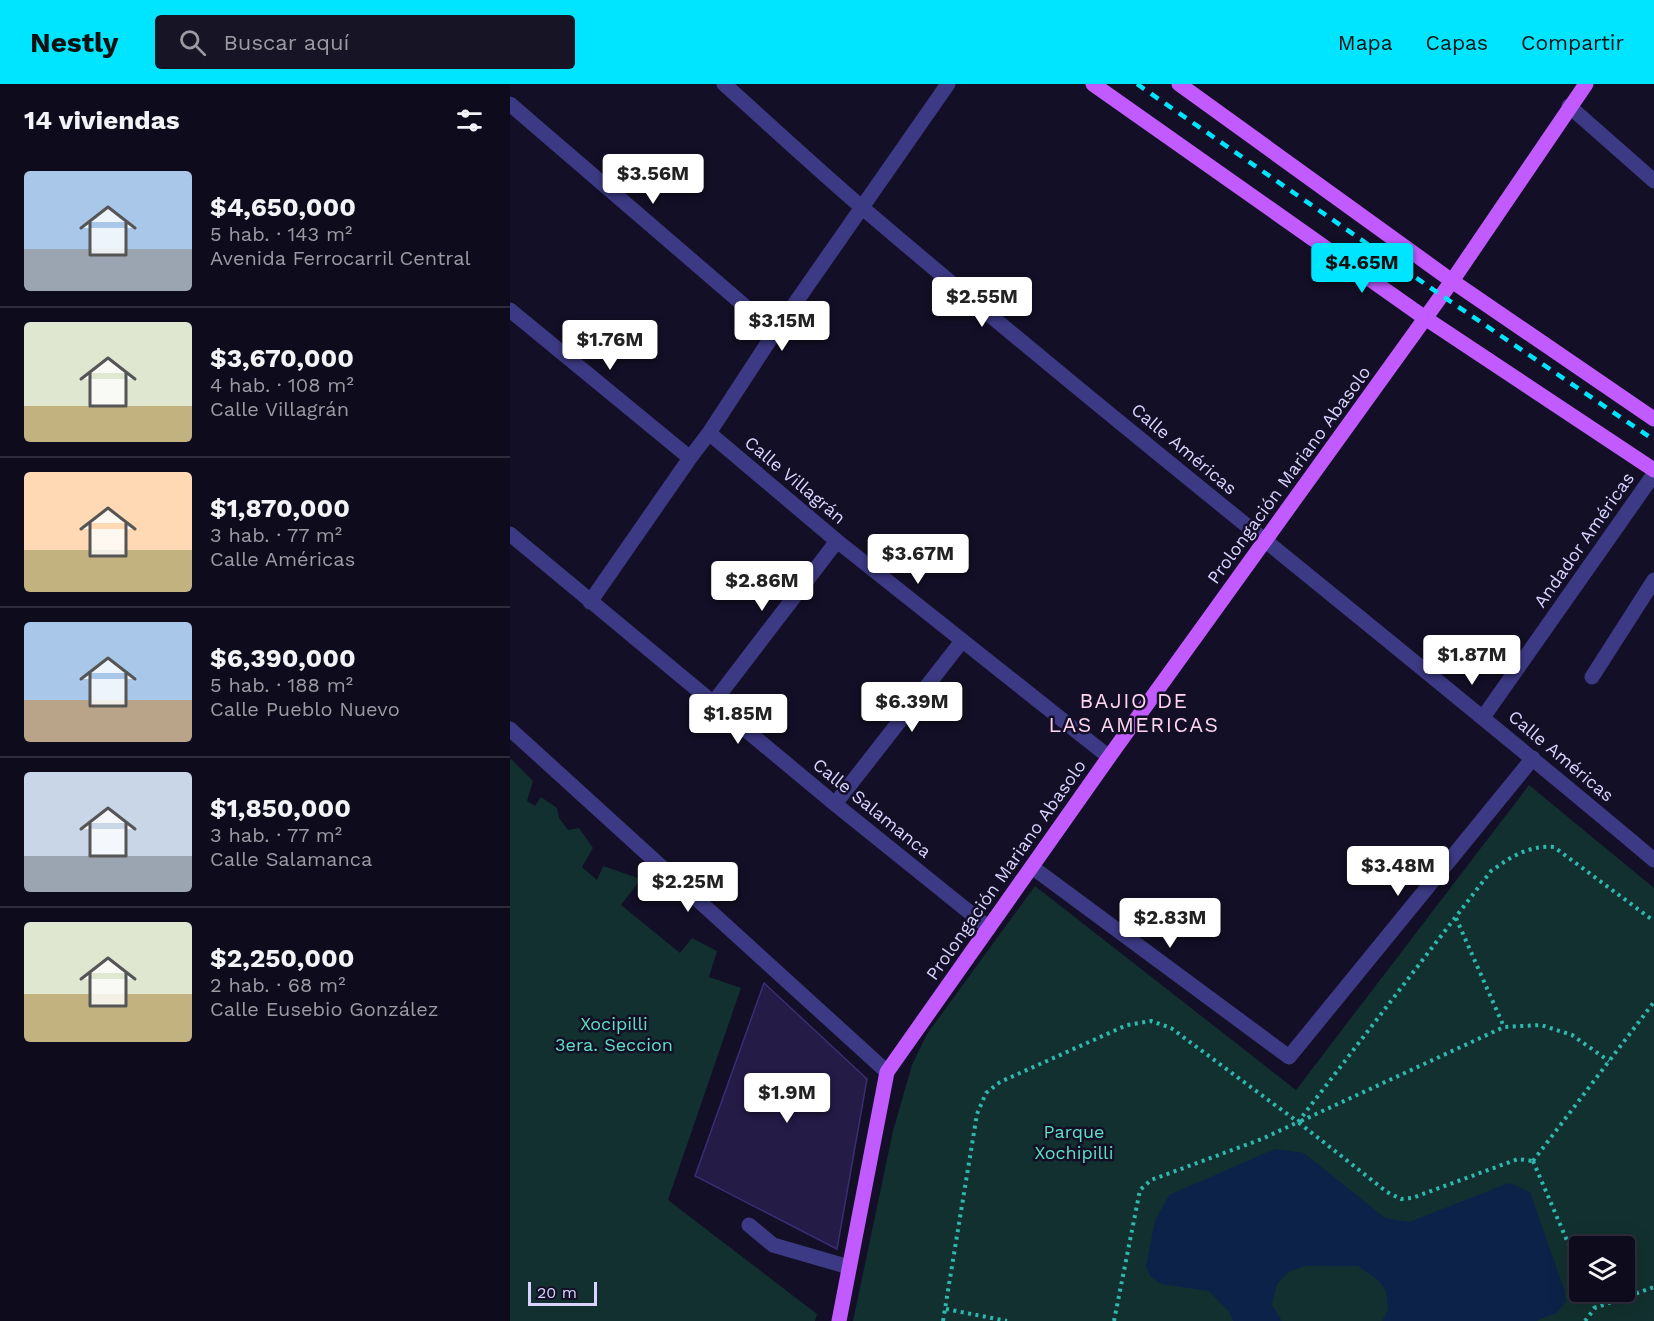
<!DOCTYPE html>
<html lang="es">
<meta charset="utf-8">
<style>
:root{--surface:#0e0b1c;--page:#171425;--text:#f1f3f6;--muted:#9b9ba3;--line:#2e2b3b;--accent:#00e5ff}
body{margin:0;font-family:"Work Sans",sans-serif;background:var(--page);color:var(--text);height:100vh;display:flex;flex-direction:column;font-size:22px;white-space:nowrap}
*{box-sizing:border-box;margin:0}
p{font-size:20px;color:var(--muted)}
.icon{flex:none;width:33px;height:33px;fill:none;stroke:currentColor;stroke-width:2;stroke-linecap:round;stroke-linejoin:round}
.map{position:relative;flex:1;overflow:hidden}
.side{display:flex;flex-direction:column;background:var(--surface);width:510px}
.side>*{flex:none}
.tools{position:absolute;left:1059px;top:1152px;display:grid;gap:12px}
.tools a{display:grid;place-items:center;width:66px;height:66px;border-radius:6px;background:var(--surface);box-shadow:0 6px 24px #0002,0 0 0 2px var(--line);font-size:30px}
.scale{position:absolute;left:18px;bottom:15px;width:69px;box-sizing:border-box;padding-left:6px;border:3px solid #d9d4ff;border-top:0;font-size:16px;line-height:21px;white-space:nowrap;color:#d9d4ff;-webkit-text-stroke:4px #130f26;paint-order:stroke}
.price{position:absolute;translate:-50% -51px;padding:0 14px;border-radius:6px;background:#fff;color:#222;font-size:20px;line-height:39px;filter:drop-shadow(0 2px 3px #0008)}
.price::after{content:'';position:absolute;left:50%;top:36px;width:18px;height:14px;margin-left:-9px;background:inherit;clip-path:polygon(0 0,100% 0,50% 100%)}
.price.active{background:var(--accent);color:#111}
ul{padding:0;list-style:none}
li{display:flex;align-items:center;gap:18px;height:150px;padding:0 24px}
li+li{border-top:2px solid var(--line)}
li span{display:grid;place-items:center;flex:none;width:168px;height:120px;border-radius:6px;color:#555}
li>.icon{margin-inline-start:auto}
span .icon{width:72px;height:72px;fill:#fffc;stroke-width:1}
li b{font-size:26px}
h2{display:flex;justify-content:space-between;align-items:center;height:72px;padding:0 24px;font-size:26px}
header{display:flex;align-items:center;gap:36px;box-sizing:border-box;height:84px;padding:0 30px;background:var(--accent);color:#111}
header strong{font-size:28px}
nav{display:flex;gap:33px;margin-inline-start:auto;font-size:21px}
.search{width:420px;height:54px;background:var(--page);display:flex;align-items:center;gap:15px;box-sizing:border-box;padding:0 21px;border-radius:6px;color:var(--muted);font-size:22px}
main{display:flex;flex:1;min-height:0}
.map>svg:first-child{display:block}
.green{fill:#12302f;fill-rule:evenodd}
.water{fill:#0c2248}
.building{fill:#241b47;stroke:#3b2d73;stroke-width:1.5}
.lines{fill:none;stroke-linecap:round;stroke-linejoin:round}
.path{stroke:#2fb8b0;stroke-width:4;stroke-dasharray:3 4.5;stroke-linecap:butt}
.minor{stroke:#3d3a85;stroke-width:15}
.major{stroke:#c25bff;stroke-width:15}
.rail{stroke:#00e5ff;stroke-width:4.5;stroke-dasharray:9 8;stroke-linecap:butt}
.labels{text-anchor:middle;stroke-width:5;stroke-linejoin:round;paint-order:stroke}
.street-label{font-size:18px;fill:#d9d4ff;stroke:#130f26}
.park-label{font-size:18px;fill:#5fe0c0;stroke:#130f26}
.quarter-label{font-size:21px;letter-spacing:1.5px;fill:#ffd6f0;stroke:#130f26}
</style>
<header>
<strong>Nestly</strong>
<div class="search"><svg class="icon" aria-label="search" viewBox="0 0 24 24"><circle cx="10" cy="10" r="6"/><path d="M15 15l6 6"/></svg>Buscar aquí</div>
<nav><a>Mapa</a><a>Capas</a><a>Compartir</a></nav>
</header>
<main>
<section class="side">
<h2>14 viviendas<svg class="icon" aria-label="filters" viewBox="0 0 24 24"><path d="M4 7h16M4 17h16"/><circle cx="9" cy="7" r="2"/><circle cx="15" cy="17" r="2"/></svg></h2>
<ul>
<li><span style="background:linear-gradient(#a9c7e8 65%,#9aa5b1 0)"><svg class="icon" aria-label="home" viewBox="0 0 24 24"><path d="M3 11l9-7 9 7M6 9v11h12V9"/></svg></span><div><b>$4,650,000</b><p>5 hab. · 143 m²</p><p>Avenida Ferrocarril Central</p></div></li>
<li><span style="background:linear-gradient(#dfe7d0 70%,#c2b280 0)"><svg class="icon" aria-label="home" viewBox="0 0 24 24"><path d="M3 11l9-7 9 7M6 9v11h12V9"/></svg></span><div><b>$3,670,000</b><p>4 hab. · 108 m²</p><p>Calle Villagrán</p></div></li>
<li><span style="background:linear-gradient(#ffd9b3 65%,#c2b280 0)"><svg class="icon" aria-label="home" viewBox="0 0 24 24"><path d="M3 11l9-7 9 7M6 9v11h12V9"/></svg></span><div><b>$1,870,000</b><p>3 hab. · 77 m²</p><p>Calle Américas</p></div></li>
<li><span style="background:linear-gradient(#a9c7e8 65%,#b9a48a 0)"><svg class="icon" aria-label="home" viewBox="0 0 24 24"><path d="M3 11l9-7 9 7M6 9v11h12V9"/></svg></span><div><b>$6,390,000</b><p>5 hab. · 188 m²</p><p>Calle Pueblo Nuevo</p></div></li>
<li><span style="background:linear-gradient(#c9d6e8 70%,#9aa5b1 0)"><svg class="icon" aria-label="home" viewBox="0 0 24 24"><path d="M3 11l9-7 9 7M6 9v11h12V9"/></svg></span><div><b>$1,850,000</b><p>3 hab. · 77 m²</p><p>Calle Salamanca</p></div></li>
<li><span style="background:linear-gradient(#dfe7d0 60%,#c2b280 0)"><svg class="icon" aria-label="home" viewBox="0 0 24 24"><path d="M3 11l9-7 9 7M6 9v11h12V9"/></svg></span><div><b>$2,250,000</b><p>2 hab. · 68 m²</p><p>Calle Eusebio González</p></div></li>
</ul>
</section>
<div class="map">
<svg width="1144" height="1237" viewBox="0 0 1144 1237">
<rect width="100%" height="100%" fill="#130f26"/>
<path class="green" d="M0 674 23 697 17 717 25 722 31 713 47 724 49 734 58 746 69 744 83 764 72 783 87 796 93 782 131 795 111 821 170 869 182 854 207 867 199 893 231 904 158 1116 307 1230 305 1237H0Z
M1019 701 1144 804V1237H343L383 1047 402 981 417 950 525 802 786 1006ZM1070 1162H1114V1208H1070Z"/>
<path class="water" d="M765 1065 794 1069 875 1134 899 1138 999 1099 1020 1108 1054 1205 1056 1218 1046 1229 1026 1237H872L878 1225 876 1207 868 1196 848 1182H794L777 1189 767 1200 762 1221 772 1237H723L719 1228 699 1207 652 1200 641 1193 636 1183 645 1137 659 1111Z"/>
<path class="building" d="M254 899 357 995 327 1165 185 1092Z"/>
<g class="lines">
<path class="path" d="M946 834 994 943
M791 1037 994 943 1031 941 1062 951 1099 977
M788 1038 981 787C1001 773 1018 761 1044 763L1144 837
M1023 1077 1144 918
M1023 1077 1070 1187
M1078 1208 1085 1224
M436 1225 497 1237
M433 1237 467 1030 476 1009 490 998 617 941 641 937 661 944 788 1038
M604 1237 630 1106 641 1096 752 1055 788 1038 877 1108 891 1115 902 1114 1008 1075 1023 1077
M1075 1237 1085 1224 1144 1203"/>
<path class="minor" d="M214 0C261 42 307 85 355 126 614 347 883 556 1144 776
M0 20 265 248
M1059 22 1144 97
M0 226 180 374
M199 349 327 457 599 673
M0 450 325 720 479 844
M80 518 180 374 199 349 265 248 438 0
M1082 593 1144 496
M203 619 327 457
M974 632 1144 390
M0 645 377 988
M325 720 452 557
M522 783 779 973 1023 674
M239 1141 263 1161 339 1183"/>
<path class="major" d="M583 0 915 234 1144 386
M669 0 942 197 1144 335
M329 1237 377 988 599 673 942 197 1076 0"/>
<path class="rail" d="M627 0 931 211 1144 356"/>
</g>
<g class="labels">
<g class="street-label">
<text transform="translate(674 365) rotate(40)" y="6">Calle Américas</text>
<text transform="translate(779 391) rotate(-54)" y="6">Prolongación Mariano Abasolo</text>
<text transform="translate(285 396) rotate(40)" y="6">Calle Villagrán</text>
<text transform="translate(1074 456) rotate(-55)" y="6">Andador Américas</text>
<text transform="translate(1051 672) rotate(40)" y="6">Calle Américas</text>
<text transform="translate(362 724) rotate(39)" y="6">Calle Salamanca</text>
<text transform="translate(496 786) rotate(-55)" y="6">Prolongación Mariano Abasolo</text>
</g>
<g class="park-label">
<text x="104" y="946">Xocipilli<tspan x="104" dy="21">3era. Seccion</tspan></text>
<text x="564" y="1054">Parque<tspan x="564" dy="21">Xochipilli</tspan></text>
</g>
<g class="quarter-label">
<text x="624" y="624">BAJIO DE<tspan x="624" dy="24">LAS AMERICAS</tspan></text>
</g>
</g>
</svg>
<div class="tools">
<a><svg class="icon" aria-label="layers" viewBox="0 0 24 24"><path d="M12 4l9 5-9 5-9-5zM3 14l9 5 9-5"/></svg></a>
</div>
<div class="scale">20 m</div>
<b class="price" style="left:143px;top:121px">$3.56M</b>
<b class="price active" style="left:852px;top:210px">$4.65M</b>
<b class="price" style="left:472px;top:244px">$2.55M</b>
<b class="price" style="left:272px;top:268px">$3.15M</b>
<b class="price" style="left:100px;top:287px">$1.76M</b>
<b class="price" style="left:408px;top:501px">$3.67M</b>
<b class="price" style="left:252px;top:528px">$2.86M</b>
<b class="price" style="left:962px;top:602px">$1.87M</b>
<b class="price" style="left:402px;top:649px">$6.39M</b>
<b class="price" style="left:228px;top:661px">$1.85M</b>
<b class="price" style="left:888px;top:813px">$3.48M</b>
<b class="price" style="left:178px;top:829px">$2.25M</b>
<b class="price" style="left:660px;top:865px">$2.83M</b>
<b class="price" style="left:277px;top:1040px">$1.9M</b>
</div>
</main>
